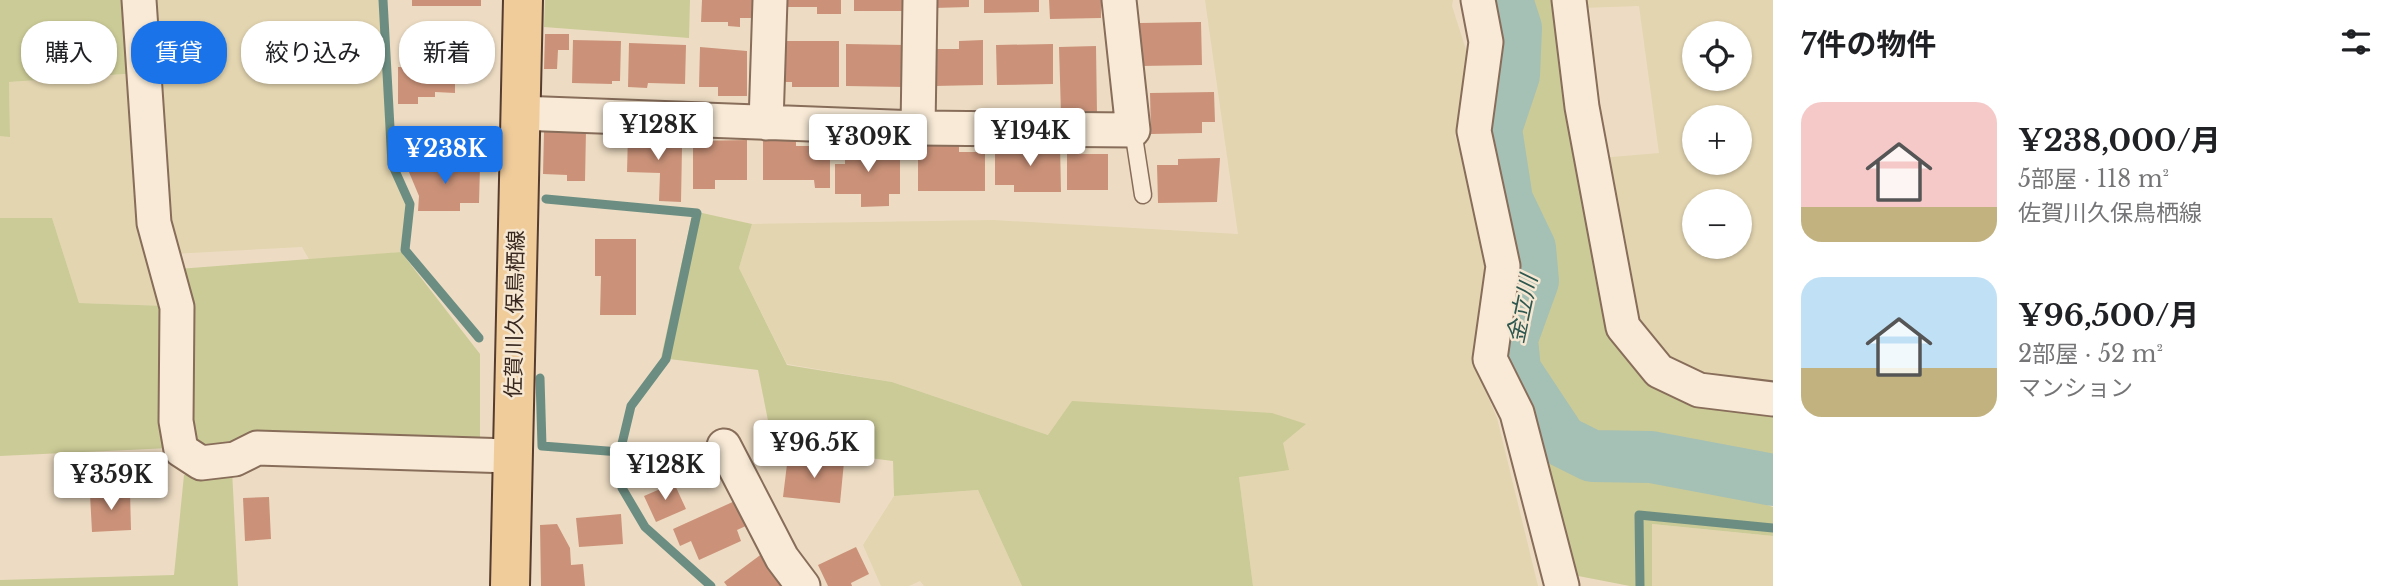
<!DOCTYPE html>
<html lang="ja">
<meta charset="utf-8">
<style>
:root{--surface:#fff;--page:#f2f2f2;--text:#202124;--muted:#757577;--accent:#1a73e8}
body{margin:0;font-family:"Libre Baskerville","Noto Sans JP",serif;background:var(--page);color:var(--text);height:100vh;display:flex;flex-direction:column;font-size:26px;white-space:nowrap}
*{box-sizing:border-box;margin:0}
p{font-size:23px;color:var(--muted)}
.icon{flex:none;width:38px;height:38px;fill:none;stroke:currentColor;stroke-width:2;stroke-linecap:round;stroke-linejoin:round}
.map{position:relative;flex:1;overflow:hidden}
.details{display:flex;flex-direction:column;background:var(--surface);width:630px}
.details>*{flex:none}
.hud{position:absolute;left:21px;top:21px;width:665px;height:63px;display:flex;gap:14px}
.tools{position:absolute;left:1682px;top:21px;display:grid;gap:14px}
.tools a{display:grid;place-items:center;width:70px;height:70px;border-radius:50%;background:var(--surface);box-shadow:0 2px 5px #0004;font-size:35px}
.price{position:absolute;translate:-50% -60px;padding:0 16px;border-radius:7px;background:#fff;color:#222;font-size:23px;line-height:46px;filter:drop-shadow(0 2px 4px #0008)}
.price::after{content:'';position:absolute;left:50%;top:42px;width:21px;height:16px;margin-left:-10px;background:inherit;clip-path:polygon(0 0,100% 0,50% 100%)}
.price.active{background:var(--accent);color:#fff}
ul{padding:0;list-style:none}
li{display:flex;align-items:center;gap:21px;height:175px;padding:0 28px}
li span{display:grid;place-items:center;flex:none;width:196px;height:140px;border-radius:21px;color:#555}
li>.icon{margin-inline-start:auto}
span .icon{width:84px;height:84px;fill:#fffc;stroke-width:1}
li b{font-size:30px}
h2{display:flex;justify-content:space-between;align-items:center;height:84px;padding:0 28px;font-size:30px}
.chip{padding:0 24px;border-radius:28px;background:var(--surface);box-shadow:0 2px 5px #0004;font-size:24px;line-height:63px}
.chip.active{background:var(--accent);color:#fff}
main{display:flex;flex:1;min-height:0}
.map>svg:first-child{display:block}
.farmland{fill:#e3d5b0;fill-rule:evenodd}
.green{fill:#cbcb97}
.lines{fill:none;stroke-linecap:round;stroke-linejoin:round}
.stream{stroke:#6c8e82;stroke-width:9}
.river{stroke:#a5c0b5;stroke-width:52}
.building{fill:#cb9279}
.service-casing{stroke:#876d5a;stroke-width:19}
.minor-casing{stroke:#876d5a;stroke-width:37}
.primary-casing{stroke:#553c2e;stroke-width:42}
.service{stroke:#f8ead6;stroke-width:16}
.minor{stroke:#f8ead6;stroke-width:33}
.primary{stroke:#f0cc9b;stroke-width:38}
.labels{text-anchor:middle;stroke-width:5;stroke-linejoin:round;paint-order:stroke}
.street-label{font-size:21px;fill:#37271e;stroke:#f5e7d2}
.water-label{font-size:23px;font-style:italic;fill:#2d574f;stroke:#f5e7d2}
</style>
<main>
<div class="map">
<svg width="1773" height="586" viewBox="0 0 1773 586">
<rect width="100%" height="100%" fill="#eddcc3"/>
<path class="farmland" d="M146 0H380L389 164 407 204 401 252 310 261 302 247 172 254Z
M1205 0H1453L1452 6 1469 59 1455 136 1493 257 1476 368 1497 418 1538 586H1253L1239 477 1306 424 1048 435 892 382 787 364 739 268 752 224 993 220 1238 234Z
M1580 0H1773V384L1712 378 1664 354 1630 305 1600 158 1659 153 1639 6 1581 8ZM1694 33H1740V79H1694ZM1694 117H1740V163H1694ZM1694 201H1740V247H1694Z
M139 73 168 306 79 303 52 218H0V136H10L9 82Z
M978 490 1022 586H924L920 581 909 586H881L863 545 894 496Z
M1651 524 1773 536V586H1652Z"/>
<path class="green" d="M0 0H132L139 73 9 82 10 137 0 136Z
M545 0H690L689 38 544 27Z
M1523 0H1559L1612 330 1773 409V461L1579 437 1522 348 1548 262 1518 193 1509 132 1526 83Z
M693 211 752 224 739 268 787 365 892 382 1048 435 1072 401 1272 413 1306 424 1283 443 1289 470 1239 477 1253 586H1022L978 490 894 496 893 461 773 446 758 370 661 358Z
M0 218H52L79 303 168 306 170 448 0 456Z
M401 252 480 354V446L202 455 187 437 178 269Z
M1539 463 1672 473 1773 507V536L1652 524V586H1630L1573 575Z
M232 470 238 586H0V580L174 575 184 475Z"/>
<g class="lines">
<path class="stream" d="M383 0 392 164 410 204 405 250 479 338
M546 199 697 213 666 359 631 406 620 452 622 488 645 527 711 586
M540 378 542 446 620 452
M1640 586 1639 515 1773 528"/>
<path class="river" d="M1507 0 1516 28 1514 75 1496 129 1507 200 1530 248 1533 281 1512 339 1515 370 1562 441 1592 456 1651 457 1773 480"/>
</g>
<path class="building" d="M412 0H481V6H412Z
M702 0H754V18H740V27L728 26V22H701Z
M786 0H841V14H817V7H786Z
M854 0H904V11H854Z
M934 0H969V7L934 8Z
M984 0H1039V12L984 13Z
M1049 0H1101V18L1050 19Z
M1201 22 1202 65 1141 66 1140 23Z
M545 34H569V50H558L557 69H544Z
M573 40 621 41 620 81H612V84L572 83Z
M983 40V85L934 86 933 49H959V41Z
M779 41H839V87H792V82H779Z
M629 43 686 45 685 84 648 83 647 88 628 87Z
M846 44 906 45 905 87 846 86Z
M1053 44V84L997 85 996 45Z
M1096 46 1097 114H1061L1059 47Z
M700 47 747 51V96H718V87H699Z
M398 67H455V93L435 92V97H418V104H398Z
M1214 92 1215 122H1202V133L1151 134 1150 93Z
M571 129 586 130 585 181H567V175L543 174 544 132H571Z
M628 134 678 135 677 148H682L681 202 659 201 660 173 627 172Z
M796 139V146H830V188H815L814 180H763V140Z
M747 140V180H715V189H693V141Z
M845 142H879V154H900V194H889V206L861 207V194H835V164H845Z
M1006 144H1060L1061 192H1014V185H995V152H1007Z
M918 145H959V152H985V191H918Z
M1067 154H1108V190H1067Z
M1220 158 1217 202 1158 203 1157 165H1178V159Z
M406 165 480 166 479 203H460V211H418L419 196Z
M595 239H636V315H600L601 276H595Z
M788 456 844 462 840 503 783 497Z
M674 483 686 509 656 522 644 496Z
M130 492 131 530 92 532 90 494Z
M269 497 271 539 245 541 243 498Z
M737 500 748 525 737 530 741 541 699 560 691 541 680 546 673 529Z
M621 514 623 544 579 547 576 518Z
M557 524 570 548 571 565 583 564 585 586H541L540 525Z
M856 547 869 574 851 583 852 586H828L818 565Z
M763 553 787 586H727L724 582Z"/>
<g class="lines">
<defs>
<path id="service" d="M1133 130 1143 195"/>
<path id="minor" d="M139 0 154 223 177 307 176 421 181 450 201 463 235 459 257 448 512 456
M1478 0 1486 42 1474 131 1503 266 1490 359 1517 413 1562 586
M1569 0 1582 107 1623 327 1659 371 1699 390 1773 399
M519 113 918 128 1133 130 1119 0
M766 123 770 0
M918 128 920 0
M724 446 782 558 803 586"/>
<path id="primary" d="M510 586 523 0"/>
</defs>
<use href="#service" class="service-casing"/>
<use href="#minor" class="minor-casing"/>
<use href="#primary" class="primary-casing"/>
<use href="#service" class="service"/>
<use href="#minor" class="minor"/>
<use href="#primary" class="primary"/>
</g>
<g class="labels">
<g class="street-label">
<text transform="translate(515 314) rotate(-89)" y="7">佐賀川久保鳥栖線</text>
</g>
<g class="water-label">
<text transform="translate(1522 309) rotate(-78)" y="8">金立川</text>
</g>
</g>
</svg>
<div class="tools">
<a><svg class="icon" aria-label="locate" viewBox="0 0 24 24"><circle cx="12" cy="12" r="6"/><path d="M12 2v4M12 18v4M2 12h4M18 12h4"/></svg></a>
<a>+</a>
<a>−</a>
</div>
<b class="price" style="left:658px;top:162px">¥128K</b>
<b class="price" style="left:1030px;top:168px">¥194K</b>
<b class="price" style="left:868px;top:174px">¥309K</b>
<b class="price active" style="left:445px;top:186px">¥238K</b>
<b class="price" style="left:814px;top:480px">¥96.5K</b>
<b class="price" style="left:665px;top:502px">¥128K</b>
<b class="price" style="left:111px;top:512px">¥359K</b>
<div class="hud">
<a class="chip">購入</a>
<a class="chip active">賃貸</a>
<a class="chip">絞り込み</a>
<a class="chip">新着</a>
</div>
</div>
<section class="details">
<h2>7件の物件<svg class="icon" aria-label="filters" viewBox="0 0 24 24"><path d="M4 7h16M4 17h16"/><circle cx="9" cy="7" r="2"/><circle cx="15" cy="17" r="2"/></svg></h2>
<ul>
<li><span style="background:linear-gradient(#f6c9c9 75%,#c2b280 0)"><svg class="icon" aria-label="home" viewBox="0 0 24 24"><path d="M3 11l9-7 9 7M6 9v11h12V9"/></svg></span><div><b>¥238,000/月</b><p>5部屋 · 118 m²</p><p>佐賀川久保鳥栖線</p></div></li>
<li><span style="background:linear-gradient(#bfe0f5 65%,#c2b280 0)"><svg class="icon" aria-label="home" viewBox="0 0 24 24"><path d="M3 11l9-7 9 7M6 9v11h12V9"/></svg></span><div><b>¥96,500/月</b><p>2部屋 · 52 m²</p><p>マンション</p></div></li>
</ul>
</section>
</main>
